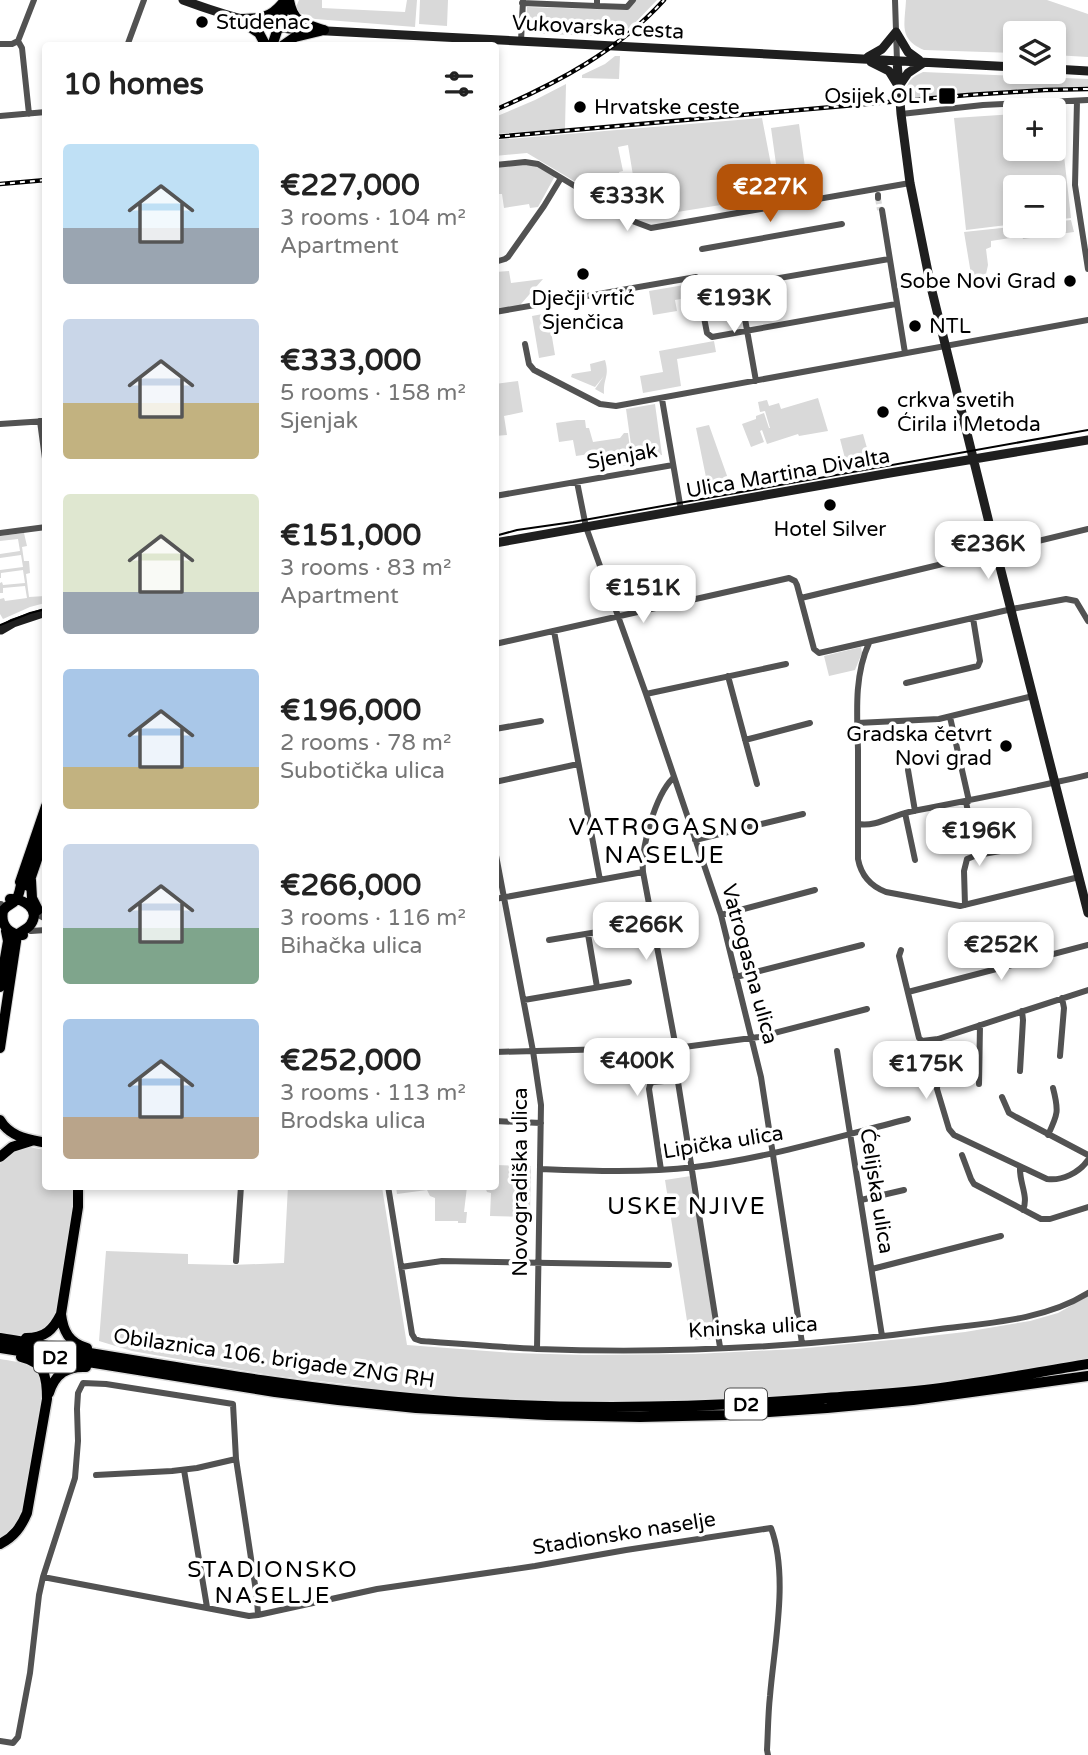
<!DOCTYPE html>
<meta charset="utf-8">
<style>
:root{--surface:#fff;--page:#f2f2f2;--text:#222;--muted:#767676;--accent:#b45309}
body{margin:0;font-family:"Varela Round",sans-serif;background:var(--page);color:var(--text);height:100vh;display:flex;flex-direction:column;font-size:26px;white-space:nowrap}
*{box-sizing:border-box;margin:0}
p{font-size:23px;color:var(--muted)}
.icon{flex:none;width:38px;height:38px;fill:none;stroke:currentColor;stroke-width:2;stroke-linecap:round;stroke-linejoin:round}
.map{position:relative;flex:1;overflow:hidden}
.sheet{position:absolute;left:42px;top:42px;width:457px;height:1148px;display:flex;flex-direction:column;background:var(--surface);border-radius:7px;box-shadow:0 4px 10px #0003}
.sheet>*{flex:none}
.tools{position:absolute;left:1003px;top:21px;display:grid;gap:14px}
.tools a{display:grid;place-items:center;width:63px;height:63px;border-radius:7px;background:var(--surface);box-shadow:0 4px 10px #0003;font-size:35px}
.price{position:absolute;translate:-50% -60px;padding:0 16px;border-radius:14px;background:#fff;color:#222;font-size:23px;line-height:46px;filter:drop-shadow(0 2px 4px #0008)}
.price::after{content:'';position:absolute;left:50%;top:42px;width:21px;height:16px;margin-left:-10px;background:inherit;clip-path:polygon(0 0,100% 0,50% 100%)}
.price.current{background:var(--accent);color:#fff}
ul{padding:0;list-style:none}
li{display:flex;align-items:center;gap:21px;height:175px;padding:0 21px}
li span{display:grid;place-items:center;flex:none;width:196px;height:140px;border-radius:7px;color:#555}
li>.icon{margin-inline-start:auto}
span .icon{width:84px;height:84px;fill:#fffc;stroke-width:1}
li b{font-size:30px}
h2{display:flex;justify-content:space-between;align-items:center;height:84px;padding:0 21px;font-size:30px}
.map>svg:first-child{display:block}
.green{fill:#d9d9d9}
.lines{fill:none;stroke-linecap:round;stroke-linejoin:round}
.street-tunnel{stroke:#d9d9d9;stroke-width:6;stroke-dasharray:6 3;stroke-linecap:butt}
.primary-casing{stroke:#dbdbdb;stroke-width:12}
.highway-casing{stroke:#dbdbdb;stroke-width:13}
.street{stroke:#525252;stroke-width:6}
.secondary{stroke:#1f1f1f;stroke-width:9}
.primary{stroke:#000;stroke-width:10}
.highway{stroke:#000;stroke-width:10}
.tram{stroke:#000;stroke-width:2}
.rail-casing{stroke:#000;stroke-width:4.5}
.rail{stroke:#fff;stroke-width:2;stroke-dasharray:5;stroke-linecap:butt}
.poi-dot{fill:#000;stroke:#fff;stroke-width:2.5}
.labels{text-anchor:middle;stroke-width:7;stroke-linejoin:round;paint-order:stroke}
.shield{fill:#fff;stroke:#4c4c4c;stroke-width:2}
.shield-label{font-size:19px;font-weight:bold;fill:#000}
.poi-label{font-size:21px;fill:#000;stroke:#fff;text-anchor:start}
.street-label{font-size:21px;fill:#000;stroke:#fff}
.neighbourhood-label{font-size:23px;letter-spacing:2px;fill:#000;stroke:#fff}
.quarter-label{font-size:24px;letter-spacing:2px;fill:#000;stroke:#fff}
</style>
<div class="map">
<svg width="1088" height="1755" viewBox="0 0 1088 1755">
<rect width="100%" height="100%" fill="#fff"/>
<path class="green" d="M299 0H322V8L405 12 407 0H417L415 27 315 19 297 12 296 7Z
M420 0H448L447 26 419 24Z
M635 0H657L633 25 617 37 526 33 527 7 627 10Z
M906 0H1047L1088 14V57L1054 55V33H1015V53L924 50C898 39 905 24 906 0Z
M615 56H620L619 79 582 78V75L605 64Z
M923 72 1088 79V88L987 92 907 99C905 84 909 78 923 72Z
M566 84 565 129 495 134V117L535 100Z
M1054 111H1059L1071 218 1054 220V187H1015V224L966 230 954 118 1015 114V149H1054Z
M762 118 777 196 640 218 628 145 618 147 623 171 619 172 625 208 628 209V213L527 153 495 156V140Z
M799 124 805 167 777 171 771 128Z
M522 165 537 166 555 176 538 207 530 208 529 204 504 208 502 194H498L495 167Z
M1071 220 1074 232 1023 239 1022 236 991 241V247L986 249 988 265 986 274 978 276 976 279 972 280 964 232 1020 226H1054V222Z
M509 271 511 283 543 279 521 304 522 307 495 312V272Z
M696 283 698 296 675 300 677 311 653 315 649 291Z
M548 313 555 355 539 358 532 316Z
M714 341 716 352 677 359 681 386 643 393 640 376 663 372 659 351Z
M605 360C610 377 603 378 604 394L595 389 604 376 595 387 571 377 572 374 591 371 590 364Z
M518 381 523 412 504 416 507 435 495 436V384Z
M818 398 828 431 799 436 798 434 767 444 762 430 760 431 764 442 751 447 742 424 756 419V416L764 413 769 428H770L765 411 760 412 758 402 767 400 769 406 779 403 781 409Z
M655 404 662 455 633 459 626 409Z
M577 420H585L586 428H589L593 442 620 438 624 433H628L632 464 598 470 596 453 576 456 573 440 559 442 556 423Z
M709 425 731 487 709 492 696 428Z
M863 434 871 462 847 466 840 439Z
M24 533 27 546 22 547 24 561H29L30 573 26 574 29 597 45 596V603L30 607 3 619 0 614V599L4 598 5 601 27 598 25 586 3 588V593H0V583L2 582 3 585 25 583 23 570 1 573V578H0V570L23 567 21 555 0 558V554L20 551 18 539 0 541V536Z
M861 647 862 653 855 670 829 676 824 656Z
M28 1147 46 1150V1186L75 1187V1193L58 1311 53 1326 31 1337 0 1335V1164C6 1154 17 1150 28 1147Z
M495 1165 531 1166 530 1217 490 1216 491 1193 487 1192 485 1187 495 1186Z
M691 1176 716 1339 690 1340 665 1180Z
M288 1186 382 1187 407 1345 515 1353 584 1355 695 1354 796 1349 912 1338 965 1332 1030 1321 1058 1313 1088 1296V1361L911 1388 716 1402 508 1401 361 1391V1386L269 1375 132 1351 99 1341 106 1251 188 1254V1264L231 1265 284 1263Z
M396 1187H467L464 1212H467L466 1223H458V1221H435V1198L430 1196 427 1190 397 1194Z
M0 1359C23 1363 33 1362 44 1385L21 1522 0 1542Z"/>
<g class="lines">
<path class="street-tunnel" d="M878 198 880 210"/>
<defs>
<path id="primary" d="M289 0C293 23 304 24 324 30
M238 19C260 19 271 19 285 0
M238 19 259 33 266 46
M272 46 286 4
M282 46 295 37 320 31
M22 878C21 885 20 894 16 900 12 905 6 905 3 911 0 926 10 935 23 935
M31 880 32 898 38 910
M20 882 46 806
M28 886 46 833
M0 987 8 941 6 931
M0 1048 17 935C21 931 28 929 31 924 41 909 23 898 10 899"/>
<path id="highway" d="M0 1120C10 1137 27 1139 46 1143
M0 1157 12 1147 31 1141
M78 1186V1207L61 1314C63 1331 69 1343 87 1348
M0 1338C152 1363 304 1391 458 1402 580 1410 704 1408 826 1398 865 1395 903 1393 941 1388 990 1381 1039 1372 1088 1364
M26 1338C45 1338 53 1330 61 1314
M0 1348 275 1392 338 1400 416 1408 547 1415 640 1417 725 1415 827 1408 913 1400 1088 1376
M49 1393C55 1374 67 1366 86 1367
M0 1544C14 1537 21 1527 27 1513L47 1399C47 1376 45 1363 21 1357"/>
</defs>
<use href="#primary" class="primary-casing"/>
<use href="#highway" class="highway-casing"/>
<path class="street" d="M895 0 897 61
M522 3 597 6V0
M597 6 627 7 633 0
M521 41 523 1
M0 44H12L18 41
M127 46 144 0
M1077 101 1075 185 1088 269
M29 114 22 48 18 41 34 0
M901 114 983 105 1088 100
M0 116 46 112
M495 165 525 162 538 164 635 222 651 228 910 183
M878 198V195
M882 210 905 353
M702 249 842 224
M889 259 699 292 707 333 712 337 896 304
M495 262 505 259 508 257 544 206 561 178
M739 285 756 381
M495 312 696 277
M525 344 529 364 534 370 600 404 616 406 1088 320
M662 399 681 510
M40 421 46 466
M0 424 46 421
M577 482 586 527 646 694 721 915 761 1077 802 1343
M495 496 673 465
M0 533 46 527
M801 598 1088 529
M554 631 600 880
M869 643C854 676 857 713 858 750 858 786 858 822 858 859 861 875 870 886 886 892L960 906 1079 877
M495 644 789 578 795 581 797 585 814 649 819 653 1012 609 1066 599 1076 601 1088 621
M728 676 757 784
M906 683 978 666 980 661 973 618
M646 694 786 664
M950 717 969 801
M857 723 939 719 1033 696
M495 729 541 721
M745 740 810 723
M908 770 915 811
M495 782 578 764
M966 802 977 855
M905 813 915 860
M858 824C876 827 891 816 909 812 969 800 1029 789 1088 775
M695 840 803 814
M495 850 533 1051 541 1105 537 1349
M643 872 676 1048
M495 899 643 872C641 847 655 796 673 778
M0 904H1
M965 905 964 871 967 859 977 855 1012 849
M33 912 46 919
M721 915 815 890
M31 931 46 930
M588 934 597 987
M549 940 652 923
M901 950 899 956 919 1038 922 1041 938 1039 1088 990
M736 977 862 945
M908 992 1088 945
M524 1000 629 982
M938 1039 940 1048 937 1089 949 1129 954 1135 1047 1179C1062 1181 1079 1173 1088 1160
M837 1051 882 1336
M495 1052 684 1047 759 1037 867 1009
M1060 1056 1064 1008 1062 998
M1020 1071 1023 1020 1022 1011
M979 1084 980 1025
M1002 1097 1009 1113 1016 1117 1088 1155
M495 1121 541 1123
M1048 1135C1058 1114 1059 1111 1053 1088
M962 1155 971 1179 974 1184 1041 1219H1050L1088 1207
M1020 1167C1019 1183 1029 1196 1023 1210
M540 1169C591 1171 644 1173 695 1167 767 1158 837 1137 908 1119
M661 1170 649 1089 650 1085 652 1082 676 1080 678 1082 720 1347
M388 1186 412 1334 415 1339 421 1341C460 1344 498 1347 537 1349 670 1354 808 1347 940 1329 989 1323 1045 1320 1088 1293
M861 1200 904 1190
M236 1261 241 1186
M401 1267 442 1261 669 1265
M872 1269 1001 1236
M184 1470 207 1607
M43 1577 249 1616 258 1615 257 1598 236 1459 197 1468 172 1471 96 1475
M258 1615 377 1589 535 1566 626 1550 771 1528C789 1576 774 1646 770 1696 768 1714 768 1732 767 1750L768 1755
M0 1741 13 1743 18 1737 30 1673 39 1595 43 1577 75 1478 78 1441 77 1409 78 1393 83 1383 106 1384 233 1404 236 1459"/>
<path class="secondary" d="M183 0C218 13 252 24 289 29L1015 67
M896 32 908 52 919 60
M868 57 882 49 896 32
M897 61 901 114 910 183 931 287 996 551 1088 913
M871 62 889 71 897 84
M1054 69 1088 71
M899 86 908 73 923 63
M495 543 890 473 1088 440
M1 630 13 623 46 612"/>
<use href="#primary" class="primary"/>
<use href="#highway" class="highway"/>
<path class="tram" d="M495 536 517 530 573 522 1088 430
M0 625 30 613 46 609"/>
<defs>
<path id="rail" d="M495 110C557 83 618 51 664 0
M495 137 968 95 1045 90 1088 89
M0 184 46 180"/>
</defs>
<use href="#rail" class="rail-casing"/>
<use href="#rail" class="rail"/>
</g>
<g class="poi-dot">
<circle cx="202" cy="22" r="7"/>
<rect x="938" y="87" width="18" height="18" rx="3.5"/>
<circle cx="580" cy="107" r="7"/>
<circle cx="583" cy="274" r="7"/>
<circle cx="1070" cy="281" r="7"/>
<circle cx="915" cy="326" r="7"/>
<circle cx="883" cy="412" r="7"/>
<circle cx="830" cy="505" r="7"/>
<circle cx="1006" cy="746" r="7"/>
</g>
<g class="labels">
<g class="shield">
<rect x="34" y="1341.5" width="42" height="31" rx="5"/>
<rect x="725" y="1388.5" width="42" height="31" rx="5"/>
</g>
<g class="shield-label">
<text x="55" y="1364">D2</text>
<text x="746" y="1411">D2</text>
</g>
<g class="poi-label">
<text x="216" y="29">Studenac</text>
<text x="931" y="103" text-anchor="end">Osijek OLT</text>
<text x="594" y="114">Hrvatske ceste</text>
<text x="1056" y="288" text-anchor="end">Sobe Novi Grad</text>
<text x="583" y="305" text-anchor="middle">Dječji vrtić<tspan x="583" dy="24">Sjenčica</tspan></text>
<text x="929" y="333">NTL</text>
<text x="897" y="407">crkva svetih<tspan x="897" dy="24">Ćirila i Metoda</tspan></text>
<text x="830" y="536" text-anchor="middle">Hotel Silver</text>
<text x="992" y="741" text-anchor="end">Gradska četvrt<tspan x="992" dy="24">Novi grad</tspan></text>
</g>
<g class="street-label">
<text transform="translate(598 27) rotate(3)" y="7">Vukovarska cesta</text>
<text transform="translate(622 456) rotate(-10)" y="7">Sjenjak</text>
<text transform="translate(788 473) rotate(-10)" y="7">Ulica Martina Divalta</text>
<text transform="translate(750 964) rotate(75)" y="7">Vatrogasna ulica</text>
<text transform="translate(723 1142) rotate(-9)" y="7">Lipička ulica</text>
<text transform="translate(520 1182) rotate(-90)" y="7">Novogradiška ulica</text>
<text transform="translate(877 1191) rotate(81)" y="7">Ćelijska ulica</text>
<text transform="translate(753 1327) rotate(-3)" y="7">Kninska ulica</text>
<text transform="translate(274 1358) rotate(8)" y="7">Obilaznica 106. brigade ZNG RH</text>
<text transform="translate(624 1533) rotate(-9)" y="7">Stadionsko naselje</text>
</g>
<g class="neighbourhood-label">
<text x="273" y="1577">STADIONSKO<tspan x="273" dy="26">NASELJE</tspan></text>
</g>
<g class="quarter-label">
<text x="665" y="835">VATROGASNO<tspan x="665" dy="28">NASELJE</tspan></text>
<text x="687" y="1214">USKE NJIVE</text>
</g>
</g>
</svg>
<div class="tools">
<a><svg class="icon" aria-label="layers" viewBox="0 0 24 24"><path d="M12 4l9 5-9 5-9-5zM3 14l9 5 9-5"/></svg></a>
<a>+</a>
<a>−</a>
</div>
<b class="price current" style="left:770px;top:224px">€227K</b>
<b class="price" style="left:627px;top:233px">€333K</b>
<b class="price" style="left:734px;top:335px">€193K</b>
<b class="price" style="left:988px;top:581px">€236K</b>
<b class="price" style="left:643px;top:625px">€151K</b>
<b class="price" style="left:979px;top:868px">€196K</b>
<b class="price" style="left:646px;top:962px">€266K</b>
<b class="price" style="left:1001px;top:982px">€252K</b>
<b class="price" style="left:637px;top:1098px">€400K</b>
<b class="price" style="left:926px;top:1101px">€175K</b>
<section class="sheet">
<h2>10 homes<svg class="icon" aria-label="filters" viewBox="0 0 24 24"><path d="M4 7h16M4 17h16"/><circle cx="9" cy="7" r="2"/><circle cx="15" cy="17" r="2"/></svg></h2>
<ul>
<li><span style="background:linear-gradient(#bfe0f5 60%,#9aa5b1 0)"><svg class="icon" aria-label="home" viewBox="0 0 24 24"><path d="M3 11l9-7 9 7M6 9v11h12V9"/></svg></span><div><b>€227,000</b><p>3 rooms · 104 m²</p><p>Apartment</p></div></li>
<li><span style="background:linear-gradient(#c9d6e8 60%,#c2b280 0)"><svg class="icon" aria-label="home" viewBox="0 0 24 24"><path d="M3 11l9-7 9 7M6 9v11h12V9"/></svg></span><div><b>€333,000</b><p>5 rooms · 158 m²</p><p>Sjenjak</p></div></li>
<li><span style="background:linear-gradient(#dfe7d0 70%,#9aa5b1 0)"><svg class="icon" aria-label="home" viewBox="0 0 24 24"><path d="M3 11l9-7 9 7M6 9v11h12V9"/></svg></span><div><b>€151,000</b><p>3 rooms · 83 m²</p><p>Apartment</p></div></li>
<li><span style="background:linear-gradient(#a9c7e8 70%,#c2b280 0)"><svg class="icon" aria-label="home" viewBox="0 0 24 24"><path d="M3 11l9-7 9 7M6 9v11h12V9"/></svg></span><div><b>€196,000</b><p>2 rooms · 78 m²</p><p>Subotička ulica</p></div></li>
<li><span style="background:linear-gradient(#c9d6e8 60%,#7fa58c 0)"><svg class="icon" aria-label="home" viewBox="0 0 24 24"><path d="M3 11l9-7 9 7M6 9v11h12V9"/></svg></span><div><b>€266,000</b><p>3 rooms · 116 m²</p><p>Bihačka ulica</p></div></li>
<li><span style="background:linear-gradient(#a9c7e8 70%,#b9a48a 0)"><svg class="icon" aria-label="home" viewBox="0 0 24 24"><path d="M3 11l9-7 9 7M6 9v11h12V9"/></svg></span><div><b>€252,000</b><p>3 rooms · 113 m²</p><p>Brodska ulica</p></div></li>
</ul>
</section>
</div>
